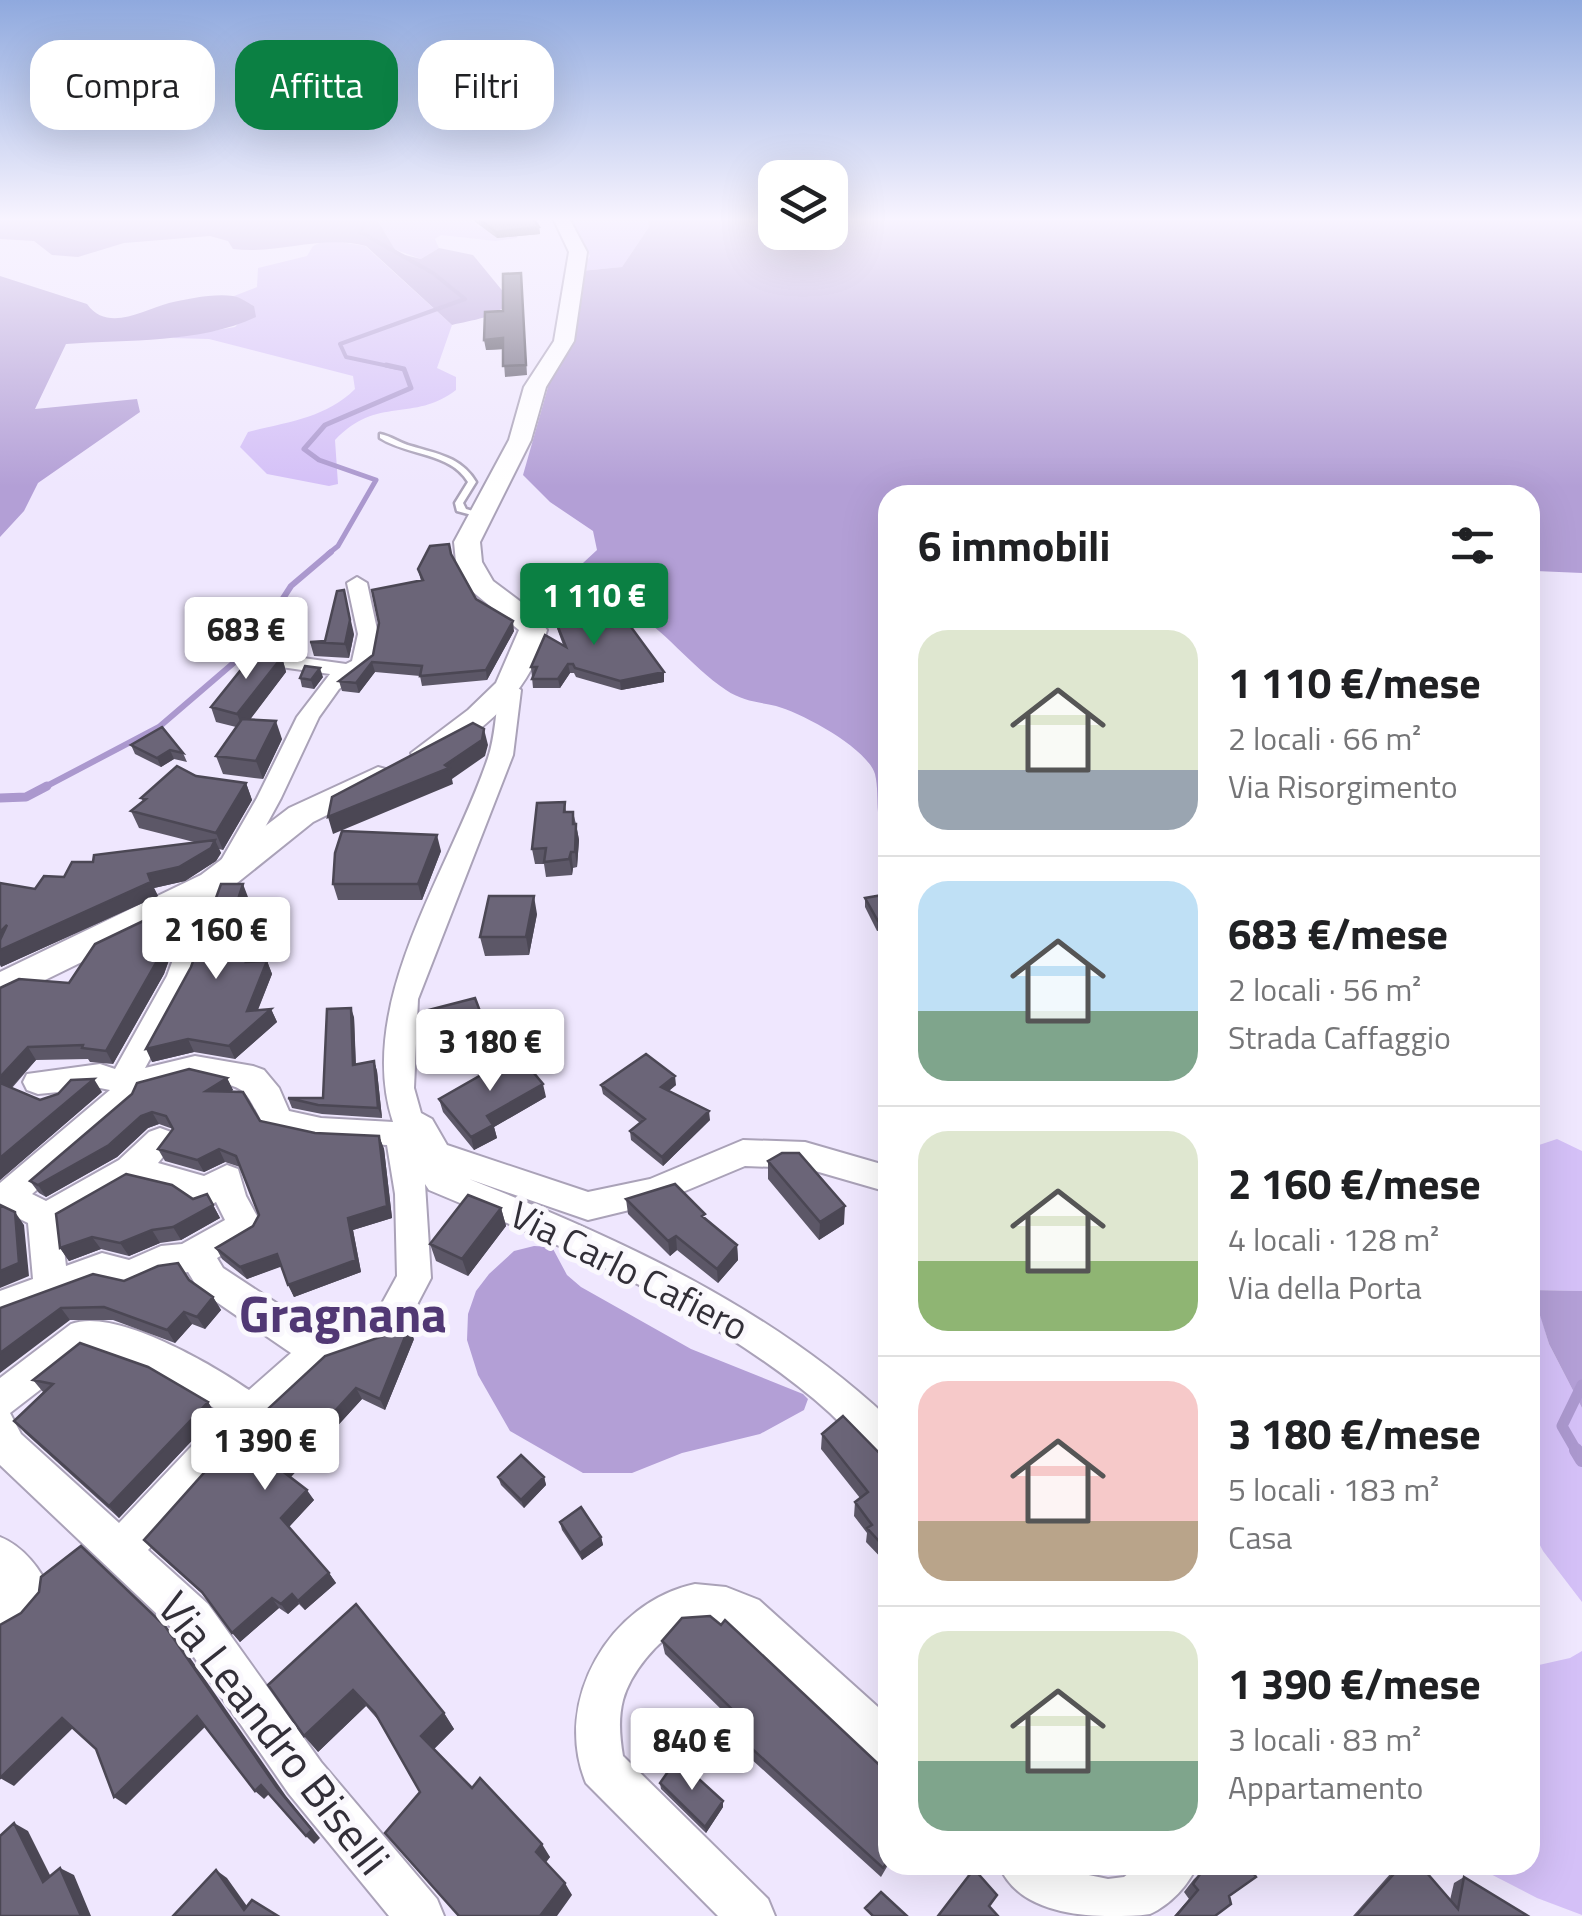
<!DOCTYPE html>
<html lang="it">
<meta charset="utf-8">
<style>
:root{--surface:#fff;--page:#f6f6f6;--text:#202124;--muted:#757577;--line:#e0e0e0;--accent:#0b8043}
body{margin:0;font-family:"Titillium Web",sans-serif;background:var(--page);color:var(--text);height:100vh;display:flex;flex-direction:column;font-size:38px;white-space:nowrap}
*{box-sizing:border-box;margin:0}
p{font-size:32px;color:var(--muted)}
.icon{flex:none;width:55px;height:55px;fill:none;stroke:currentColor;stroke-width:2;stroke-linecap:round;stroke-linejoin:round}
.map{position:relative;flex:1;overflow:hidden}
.drawer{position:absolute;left:878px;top:485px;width:662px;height:1390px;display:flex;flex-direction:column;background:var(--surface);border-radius:30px;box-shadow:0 10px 40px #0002}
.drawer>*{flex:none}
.guide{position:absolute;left:30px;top:40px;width:698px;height:90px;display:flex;gap:20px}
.fabs{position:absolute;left:758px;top:160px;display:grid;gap:20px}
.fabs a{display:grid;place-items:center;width:90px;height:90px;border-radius:20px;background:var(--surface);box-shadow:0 10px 40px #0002;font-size:50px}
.price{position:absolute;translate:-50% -85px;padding:0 22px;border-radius:10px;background:#fff;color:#222;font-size:32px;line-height:65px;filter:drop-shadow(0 2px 5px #0008)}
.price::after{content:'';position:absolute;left:50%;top:60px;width:30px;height:22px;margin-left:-15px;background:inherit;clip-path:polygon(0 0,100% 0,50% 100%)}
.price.active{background:var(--accent);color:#fff}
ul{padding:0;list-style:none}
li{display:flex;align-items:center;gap:30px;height:250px;padding:0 40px}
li+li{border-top:2px solid var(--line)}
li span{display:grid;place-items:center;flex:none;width:280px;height:200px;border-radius:30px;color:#555}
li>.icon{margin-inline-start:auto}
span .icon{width:120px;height:120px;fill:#fffc;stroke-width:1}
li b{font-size:42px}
h2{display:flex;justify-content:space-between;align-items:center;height:120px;padding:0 40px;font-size:42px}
.chip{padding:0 35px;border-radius:30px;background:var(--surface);box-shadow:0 10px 40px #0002;font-size:35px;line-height:90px}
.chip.active{background:var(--accent);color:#fff}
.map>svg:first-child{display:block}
.green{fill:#d4c0f7}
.forest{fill:#b39fd6}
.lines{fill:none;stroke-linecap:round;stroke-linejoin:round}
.stream-far5{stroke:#ab98ce;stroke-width:4}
.stream-far4{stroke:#ab98ce;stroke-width:5}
.stream-far3{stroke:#ab98ce;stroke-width:6}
.stream-far2{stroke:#ab98ce;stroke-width:9}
.stream-far1{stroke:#ab98ce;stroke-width:11}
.stream{stroke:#ab98ce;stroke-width:14}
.lane-casing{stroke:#aaa2b8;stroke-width:5}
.street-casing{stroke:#aaa2b8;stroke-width:4}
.secondary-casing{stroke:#aaa2b8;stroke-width:4}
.lane{fill:#fff;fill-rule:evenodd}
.street{fill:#fff;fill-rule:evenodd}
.secondary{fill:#fff;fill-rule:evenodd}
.wall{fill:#5c5767}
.shaded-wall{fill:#4b4754}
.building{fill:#6b6578;stroke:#4b4754;stroke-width:2.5}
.labels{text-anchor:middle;stroke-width:10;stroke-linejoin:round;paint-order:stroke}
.street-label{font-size:38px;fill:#322f38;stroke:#faf8fd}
.near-street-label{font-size:45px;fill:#322f38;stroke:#faf8fd}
.near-quarter-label{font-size:50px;font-weight:bold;fill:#513874;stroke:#faf8fd}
</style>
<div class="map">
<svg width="1582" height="1916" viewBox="0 0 1582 1916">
<rect width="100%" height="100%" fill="#efe7fe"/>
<path class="green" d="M376 218H469L479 227 518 233 517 238 495 241 441 235 435 239 439 248 421 259 391 248Z
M570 218H648L649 227 622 267 581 271 590 256Z
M326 240 365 246 452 325 437 368 456 377V390C413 423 378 395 335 440L338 484 329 486 267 474 240 447 248 432C287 422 326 418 355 389L353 376 209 339 171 338 235 327 254 306 234 296 257 287 258 268 307 256 313 246Z
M1557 1139 1582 1151V1291L1533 1290 1549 1344 1582 1408V1602L1543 1551 1530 1526V1148Z
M1582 1651V1915L1537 1898 1473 1865H1530V1667L1570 1658Z"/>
<path class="forest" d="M0 218H376L397 253 421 259 439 248 473 255 510 300C499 318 471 320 452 325L366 246C320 234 278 255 233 249L228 241 210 236 124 243 78 257 52 255 34 241 0 239Z
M648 218H775V232H830V218H1582V573L1536 571 1530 577V495H888L887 817 878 812C877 801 878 786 875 774 867 748 802 713 776 706 758 702 742 701 726 690 690 666 665 629 627 608 602 595 584 613 556 588L597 550 593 531 550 502 523 475 581 271 622 267 649 227Z
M0 276 87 304C108 333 143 310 169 303 186 299 215 293 233 296 240 297 248 303 254 306L256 317C198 344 129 339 66 344L35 409 137 399 140 412 38 483 24 511 0 537Z
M534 1246 552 1247 567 1275 581 1287 691 1349 803 1394 808 1399 804 1410 760 1434 682 1453 632 1473H583L510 1431 478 1375 467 1340 468 1314 476 1291 489 1274 514 1251Z
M1532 1290 1582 1291V1408L1549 1344Z"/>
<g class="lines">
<path class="stream-far5" d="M368 218 360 232 433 273 465 299 340 344 346 357 398 368"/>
<path class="stream-far4" d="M328 554 338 546 376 480 319 460 304 449 325 425 411 388 404 369 386 365"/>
<path class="stream-far3" d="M43 788 159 727 251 648 291 586 331 552"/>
<path class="stream-far2" d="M0 798 26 797 47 786"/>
<path class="stream-far1" d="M1577 1452 1562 1426 1582 1385"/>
<path class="stream" d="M1576 1450 1582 1460"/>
<defs>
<path id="lane" d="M380 434C391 436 400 443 411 446 438 454 461 457 476 482L463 503 466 509 483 514V518L457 511 455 503 468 482C450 452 408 456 380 438Z"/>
<path id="street" d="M357 577 367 583 378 634 372 665 339 689 319 717 281 798 245 864 243 877H225L219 864 257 798 297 717 330 674 267 665 256 659 267 653 346 664 352 661 358 634 347 583Z
M510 683 521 690 513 755 418 999 414 1088 421 1113 432 1119 447 1145 588 1192 650 1179 743 1140 805 1142 888 1166V1192L805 1168 745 1166 654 1204 588 1220 469 1179C620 1239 768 1306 888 1418V1462C864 1453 848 1430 830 1413 798 1384 761 1358 725 1335 633 1275 530 1232 429 1190L425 1184 431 1278 398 1341 329 1364 233 1454 148 1550 208 1604 321 1762 437 1899 444 1916H389L289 1794 178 1634 0 1465V1378L71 1324C115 1307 213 1365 249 1390L291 1353 199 1290 188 1272 165 1275 131 1290 102 1283 0 1321V1291L33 1279 28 1223 8 1213 0 1216V1183L110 1090 100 1088 38 1094 27 1090 23 1082 27 1074 100 1064 115 1069 167 976 201 883 214 874 227 883 194 978 145 1068 195 1056 253 1066 264 1070 279 1088 289 1111 321 1118 393 1122C354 1003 451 869 488 758 495 737 496 712 499 690ZM195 1078C249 1089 241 1082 266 1130L321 1142 387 1145 395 1194 397 1276 374 1318 322 1333 223 1268 217 1258 257 1235 262 1225 246 1196 238 1169 227 1165 204 1176 158 1163 176 1141 171 1132 160 1128 149 1132 119 1160 46 1201 32 1194 136 1103 141 1092ZM133 1183 181 1195 202 1209 216 1202 225 1220 182 1244 161 1246 129 1260 102 1253 66 1266 61 1225ZM89 1352C143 1367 176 1380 222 1414L119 1523 21 1434 10 1413Z
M0 1537C23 1546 42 1570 51 1593 42 1615 22 1630 0 1639Z
M695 1584 726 1587 759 1600 888 1716V1768L872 1762 730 1630C715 1625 697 1621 683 1628 657 1639 630 1674 623 1700 618 1719 620 1738 623 1756L768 1899 775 1916H718L586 1783C552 1701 610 1602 695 1584Z
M999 1865H1065L1079 1873 1108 1879 1124 1877 1139 1865H1197C1189 1885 1170 1905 1150 1914 1138 1916 1124 1916 1111 1916 1070 1916 1016 1908 999 1865Z"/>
<path id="secondary" d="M553 218H569L587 252 574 341 546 387 531 440 480 542 482 562 493 581 533 611 547 630C530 692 490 724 438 760H416L411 753 468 710 496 683 519 630 473 592 456 562 454 542 509 440 524 387 554 341 569 252Z
M378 767 389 770 394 777 389 784 313 822 227 891 0 1002V972L201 875 289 808Z"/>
</defs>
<use href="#lane" class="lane-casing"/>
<use href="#street" class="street-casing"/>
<use href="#secondary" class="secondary-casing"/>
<use href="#lane" class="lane"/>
<use href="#street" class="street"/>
<use href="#secondary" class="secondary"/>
</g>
<path class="wall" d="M470 218H533L539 227 540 234 497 238Z
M522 283 527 375 505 377 503 349 486 350 503 311Z
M452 556 476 599 514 631 487 680 422 686 420 676 375 672 359 693 342 691 339 681 373 655 421 581 418 569Z
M552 612 589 616 664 672V682L621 690 576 677 574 673H570L560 688H533L531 667 563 645 554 620Z
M354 634 349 658 314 656 310 642 325 641Z
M282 657 286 672 250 719 282 739 263 779 223 774 216 756 236 727 216 722 211 707Z
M323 677 314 689 302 687 300 678Z
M162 727 183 753 187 762 174 759 161 767 135 754 131 745Z
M196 776 246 783 252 800 223 850 219 849 221 853 216 861 185 881 154 888 158 896 1 967 35 889 64 877 93 862 194 842 139 828 131 811 143 801 141 798Z
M565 802 566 812H573L576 824 579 840 577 867 573 868 572 875 546 877 544 864H535L532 849Z
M441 851 422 900H338L333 884Z
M888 894 877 931 865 907V898Z
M248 897 240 924 263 937 256 961H267L272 974 258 1010 271 1009 277 1022 235 1059 194 1052 152 1062Z
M162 912 166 920 181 926 164 974 113 1064 90 1062 88 1059 36 1060 12 1088 40 1100 102 1092 0 1180V988L69 983Z
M537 914 529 955 485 956 480 937Z
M354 1017 356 1064 374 1061 377 1071 382 1118 322 1114 292 1108 288 1098H323Z
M227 1078 233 1090 230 1092 260 1121 315 1133 379 1136 384 1149 392 1218 353 1230 361 1272 294 1297 281 1266 247 1279 222 1259 216 1248 253 1226 259 1215 240 1167 225 1162 204 1172 165 1161 158 1149 173 1129 159 1124 148 1128 117 1157 46 1197 39 1193 30 1181 132 1094Z
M601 1085H676L669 1091 710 1120 663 1166 631 1140 630 1131 640 1123 603 1094Z
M546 1097 494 1127 497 1138 474 1150 443 1112 439 1099Z
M888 1109V1125L883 1124 884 1114Z
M768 1161 844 1224 819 1240 768 1179Z
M207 1194 220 1218 181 1240 160 1243 129 1256 101 1249 69 1261 60 1248Z
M626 1199 706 1219 737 1245 738 1260 718 1283 677 1250 670 1256 628 1214Z
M501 1208 506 1226 468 1276 436 1261 430 1244Z
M189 1280 213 1297 221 1310 205 1329 192 1324 175 1343 113 1320H70L0 1308 124 1281Z
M414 1339 385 1410 362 1399 291 1477 314 1500 289 1527 329 1573 336 1583 305 1610 299 1604 288 1614 279 1608 240 1642 207 1598 153 1550 144 1540Z
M33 1380 208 1402 216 1415 119 1518 25 1433 14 1421 43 1392Z
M822 1434 888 1462V1561L886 1563 866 1542 867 1533 854 1516 855 1502 860 1498 821 1449Z
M498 1477H544L546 1485 524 1508 501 1485Z
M560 1522 601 1537 603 1545 582 1560 562 1530Z
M356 1604 444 1713 454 1729 434 1749 472 1788 550 1857 546 1862 572 1895 420 1792 380 1722 366 1706 318 1752Z
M662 1641 888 1865 881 1877 727 1737 726 1725 731 1719 665 1654Z
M660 1783 723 1801V1807L706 1833 661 1789Z
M1209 1865 1256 1877 1229 1897 1216 1916H1174L1189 1899 1184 1892 1194 1879Z
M1398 1865H1420L1450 1900 1454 1883 1464 1877 1528 1916H1353Z"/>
<path class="shaded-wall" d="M539 227 540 234 497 238 496 232Z
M503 338 505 349 486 350 484 340Z
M344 590 354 634 349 658 345 644Z
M513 621 514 631 487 680 486 670Z
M282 657 286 672 243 729 237 714Z
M372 662 375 672 359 693 356 683Z
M568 664 570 673 560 688 558 679Z
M320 668 323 677 314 689 311 680Z
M664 672V682L621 690 620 681Z
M276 721 282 739 263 779 256 761Z
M484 729 488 745 485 756 452 779 453 784 333 834 328 817 445 765Z
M170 750 174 759 161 767 157 758Z
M246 783 252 800 223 850 216 833Z
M576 824 579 840 577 867 575 852Z
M437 835 441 851 422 900 418 884Z
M215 840 221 853 216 861 185 881 154 888 158 896 1 967 0 965V932L7 925 148 874Z
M571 852 573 868 572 875 569 859Z
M243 884 248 897 236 937 230 924Z
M534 896 537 914 529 955 526 937Z
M175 912 181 926 164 974 113 1064 106 1051Z
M888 919V928L877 931 878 921Z
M258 924 263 937 251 974 246 962Z
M267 961 272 974 252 1024 247 1011Z
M351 1008 354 1017 356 1074 353 1065Z
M271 1009 277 1022 235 1059 229 1046Z
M489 1035 493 1053 438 1068 433 1051Z
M188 1039 194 1052 152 1062 146 1049Z
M28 1047 36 1060 5 1094 0 1087V1077Z
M374 1061 377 1071 382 1118 378 1108Z
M675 1076 676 1085 662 1096 661 1087Z
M227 1078 233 1090 212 1104 206 1091Z
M94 1079 102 1092 0 1180V1158Z
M543 1084 546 1097 494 1127 497 1138 474 1150 471 1137 487 1116Z
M709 1111 710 1120 663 1166 662 1157Z
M152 1112 159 1124 148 1128 117 1157 46 1197 38 1185 141 1116Z
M379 1136 384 1149 392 1218 353 1230 361 1272 294 1297 288 1285Z
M219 1149 225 1162 204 1172 197 1160Z
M213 1205 220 1218 181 1240 173 1227Z
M845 1206 844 1224 819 1240 820 1222Z
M501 1208 506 1226 468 1276 462 1259Z
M15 1212 24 1225 29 1276 0 1288V1271Z
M152 1230 160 1243 129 1256 120 1243Z
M676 1236 677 1250 670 1256 668 1241Z
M92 1237 101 1249 69 1261 60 1248Z
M737 1245 738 1260 718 1283 717 1269Z
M277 1254 283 1266 247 1279 240 1267Z
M213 1297 221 1310 205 1329 197 1317Z
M61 1308 70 1320 0 1373V1353Z
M184 1312 192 1324 175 1343 167 1330Z
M409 1327 414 1339 385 1410 380 1399Z
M356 1388 362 1399 288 1480 281 1470Z
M208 1402 216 1415 119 1518 109 1506Z
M544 1477 546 1485 524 1508 521 1500Z
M307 1490 314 1500 288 1528 281 1518Z
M601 1537 603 1545 582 1560 580 1553Z
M329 1573 336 1583 305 1610 298 1601Z
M292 1594 299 1604 288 1614 281 1604Z
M272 1598 279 1608 240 1642 232 1633Z
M165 1626 175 1636 286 1796 320 1838 314 1844 306 1836 277 1788Z
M353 1690 366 1706 318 1752 304 1736Z
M444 1713 454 1729 432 1751 421 1736Z
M197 1716 207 1725 126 1805 114 1797Z
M62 1718 74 1727 14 1786 0 1778Z
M261 1785 270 1793 264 1799 255 1791Z
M723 1801V1807L706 1833 705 1827Z
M14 1823 28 1831 57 1889 43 1882Z
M542 1844 550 1857 544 1865 536 1852Z
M60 1868 74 1875 91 1916H81Z
M216 1870 227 1878 254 1916 244 1910Z
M565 1883 572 1895 557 1916H540Z"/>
<path class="building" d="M478 218H533L539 227 496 232Z
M521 273 526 365 503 366V338L484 340 485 312 503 311V274Z
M449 544 451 554 476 599 513 621 486 670 420 676 422 666 372 662 356 683 339 681 373 655 379 623 372 590 423 580 418 569 430 546Z
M344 590 350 620 345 644 310 642 325 641 337 591Z
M585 604 589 616 620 612 664 672 620 681 575 668 573 664H568L558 679H532L537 667H531L545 635 566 647 552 612Z
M256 651 282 657 237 714 211 707Z
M305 666 320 668 311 680 300 678Z
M242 719 276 721 256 761 216 756Z
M473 723 484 729 482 740 445 765 449 768 328 817 332 797Z
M162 727 183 753 170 750 157 758 131 745Z
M177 766 196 776 246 783 216 833 131 811 146 799 141 798Z
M565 802 564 812H573V824H576L575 852H571L569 859 544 862 546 848 532 849 537 803Z
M342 831 437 835 418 884H333L335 853Z
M215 840 211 848 179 867 148 874 151 882 0 950V940L7 925 0 932V883L35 889 44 876 64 877 72 862H93L94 855Z
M221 884H243L230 924H258L246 962 267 961 247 1011 271 1009 229 1046 188 1039 146 1049 191 967Z
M888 894V919L878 921 865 898Z
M489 896H534L526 937H480Z
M162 912 157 919 162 923 175 912 157 961 106 1051 82 1048 83 1045 28 1047 0 1077V988L19 979 69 983 95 944Z
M475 998 489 1035 433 1051 425 1011Z
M351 1008 353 1065 374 1061 378 1108 318 1105 288 1098H323L327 1009Z
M518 1054 543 1084 487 1116 493 1125 471 1137 439 1099Z
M646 1054 675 1076 661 1087 709 1111 662 1157 630 1131 645 1119 601 1085Z
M189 1069 227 1078 206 1091 243 1092 260 1121 315 1133 379 1136 387 1206 348 1218 356 1260 288 1285 277 1254 240 1267 216 1248 253 1226 259 1215 236 1156 219 1149 197 1160 158 1149 173 1129 166 1116 152 1112 141 1116 109 1145 38 1185 30 1181 132 1094 137 1083Z
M94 1079 0 1158V1083L40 1100 58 1094 71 1080Z
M782 1153H799L845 1206 820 1222 768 1161Z
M126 1174 172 1185 193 1199 207 1194 213 1205 173 1227 152 1230 120 1243 92 1237 60 1248 56 1214Z
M675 1184 705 1214 702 1216 737 1245 717 1269 676 1236 668 1241 626 1199Z
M468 1195 501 1208 462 1259 430 1244Z
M0 1205 15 1212 19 1263 0 1271Z
M178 1263 189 1280 213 1297 197 1317 184 1312 167 1330 104 1307 61 1308 0 1353V1308L93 1274 124 1281 158 1266Z
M409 1327 380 1399 356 1388 281 1470 307 1490 281 1518 329 1573 298 1601 292 1594 281 1604 272 1598 232 1633 202 1592 144 1540 228 1446 325 1356Z
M80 1343 148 1367 208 1402 109 1506 14 1421 53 1384 33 1380Z
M843 1416 888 1462 887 1550 867 1528 872 1525 855 1502 868 1492 822 1434Z
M521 1455 544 1477 521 1500 498 1477Z
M581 1507 601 1537 580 1553 560 1522Z
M81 1546 165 1626 277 1788 312 1830 306 1836 261 1785 255 1791 197 1716 114 1797 96 1749 62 1718 0 1778V1625L21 1613 39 1592 41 1577Z
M356 1604 444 1713 421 1736 472 1788 480 1778 542 1844 536 1852 565 1883 540 1916H459L385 1833 420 1792 375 1713 353 1690 304 1736 268 1685Z
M710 1616 721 1625 725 1620 888 1773V1861L883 1868 726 1725 736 1713 662 1641 682 1618Z
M677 1759 723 1801 705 1827 660 1783Z
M14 1823 43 1882 60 1868 81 1916H0V1836Z
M1209 1865H1248L1256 1877 1229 1896 1231 1904 1215 1916H1176L1198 1890 1193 1884 1203 1870Z
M1402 1865H1420L1458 1909 1464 1877 1528 1916H1356Z
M974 1869 997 1895 989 1906 998 1916H938Z
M216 1870 244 1910 252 1900 278 1916H173Z
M881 1892 907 1916H873L865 1908Z"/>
<linearGradient id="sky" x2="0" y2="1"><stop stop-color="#8fa9de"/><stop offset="0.45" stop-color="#f8f4ff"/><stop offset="1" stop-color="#f8f4ff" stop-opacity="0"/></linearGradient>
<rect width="1582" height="487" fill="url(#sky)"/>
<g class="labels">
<g class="street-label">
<text transform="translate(629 1271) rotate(27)" y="13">Via Carlo Cafiero</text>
</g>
<g class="near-street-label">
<text transform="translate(274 1733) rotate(52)" y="16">Via Leandro Biselli</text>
</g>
<g class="near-quarter-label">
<text x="343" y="1332">Gragnana</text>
</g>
</g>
</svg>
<div class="fabs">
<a><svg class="icon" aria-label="layers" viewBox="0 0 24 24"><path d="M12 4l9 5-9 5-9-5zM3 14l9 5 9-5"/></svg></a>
</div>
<b class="price active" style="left:594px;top:648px">1 110 €</b>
<b class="price" style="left:246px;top:682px">683 €</b>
<b class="price" style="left:216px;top:982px">2 160 €</b>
<b class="price" style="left:490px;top:1094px">3 180 €</b>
<b class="price" style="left:265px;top:1493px">1 390 €</b>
<b class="price" style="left:692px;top:1793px">840 €</b>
<div class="guide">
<a class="chip">Compra</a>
<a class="chip active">Affitta</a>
<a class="chip">Filtri</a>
</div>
<section class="drawer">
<h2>6 immobili<svg class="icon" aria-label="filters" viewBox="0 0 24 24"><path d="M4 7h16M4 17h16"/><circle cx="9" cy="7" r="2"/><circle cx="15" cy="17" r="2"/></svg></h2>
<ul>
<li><span style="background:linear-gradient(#dfe7d0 70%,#9aa5b1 0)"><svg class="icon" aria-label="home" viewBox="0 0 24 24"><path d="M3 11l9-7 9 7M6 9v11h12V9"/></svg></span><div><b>1 110 €/mese</b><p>2 locali · 66 m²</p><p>Via Risorgimento</p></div></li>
<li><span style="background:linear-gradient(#bfe0f5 65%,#7fa58c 0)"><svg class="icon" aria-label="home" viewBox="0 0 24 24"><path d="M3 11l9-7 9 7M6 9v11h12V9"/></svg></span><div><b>683 €/mese</b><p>2 locali · 56 m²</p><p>Strada Caffaggio</p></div></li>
<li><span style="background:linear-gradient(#dfe7d0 65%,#8fb573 0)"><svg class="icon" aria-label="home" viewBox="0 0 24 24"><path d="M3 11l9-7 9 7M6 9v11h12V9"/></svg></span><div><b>2 160 €/mese</b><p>4 locali · 128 m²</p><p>Via della Porta</p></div></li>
<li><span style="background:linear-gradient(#f6c9c9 70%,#b9a48a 0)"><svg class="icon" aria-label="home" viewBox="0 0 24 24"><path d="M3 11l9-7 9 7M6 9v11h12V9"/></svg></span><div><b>3 180 €/mese</b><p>5 locali · 183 m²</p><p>Casa</p></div></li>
<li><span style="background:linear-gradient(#dfe7d0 65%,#7fa58c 0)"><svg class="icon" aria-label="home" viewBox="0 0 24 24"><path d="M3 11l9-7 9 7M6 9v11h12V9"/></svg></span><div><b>1 390 €/mese</b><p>3 locali · 83 m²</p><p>Appartamento</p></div></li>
</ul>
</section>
</div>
